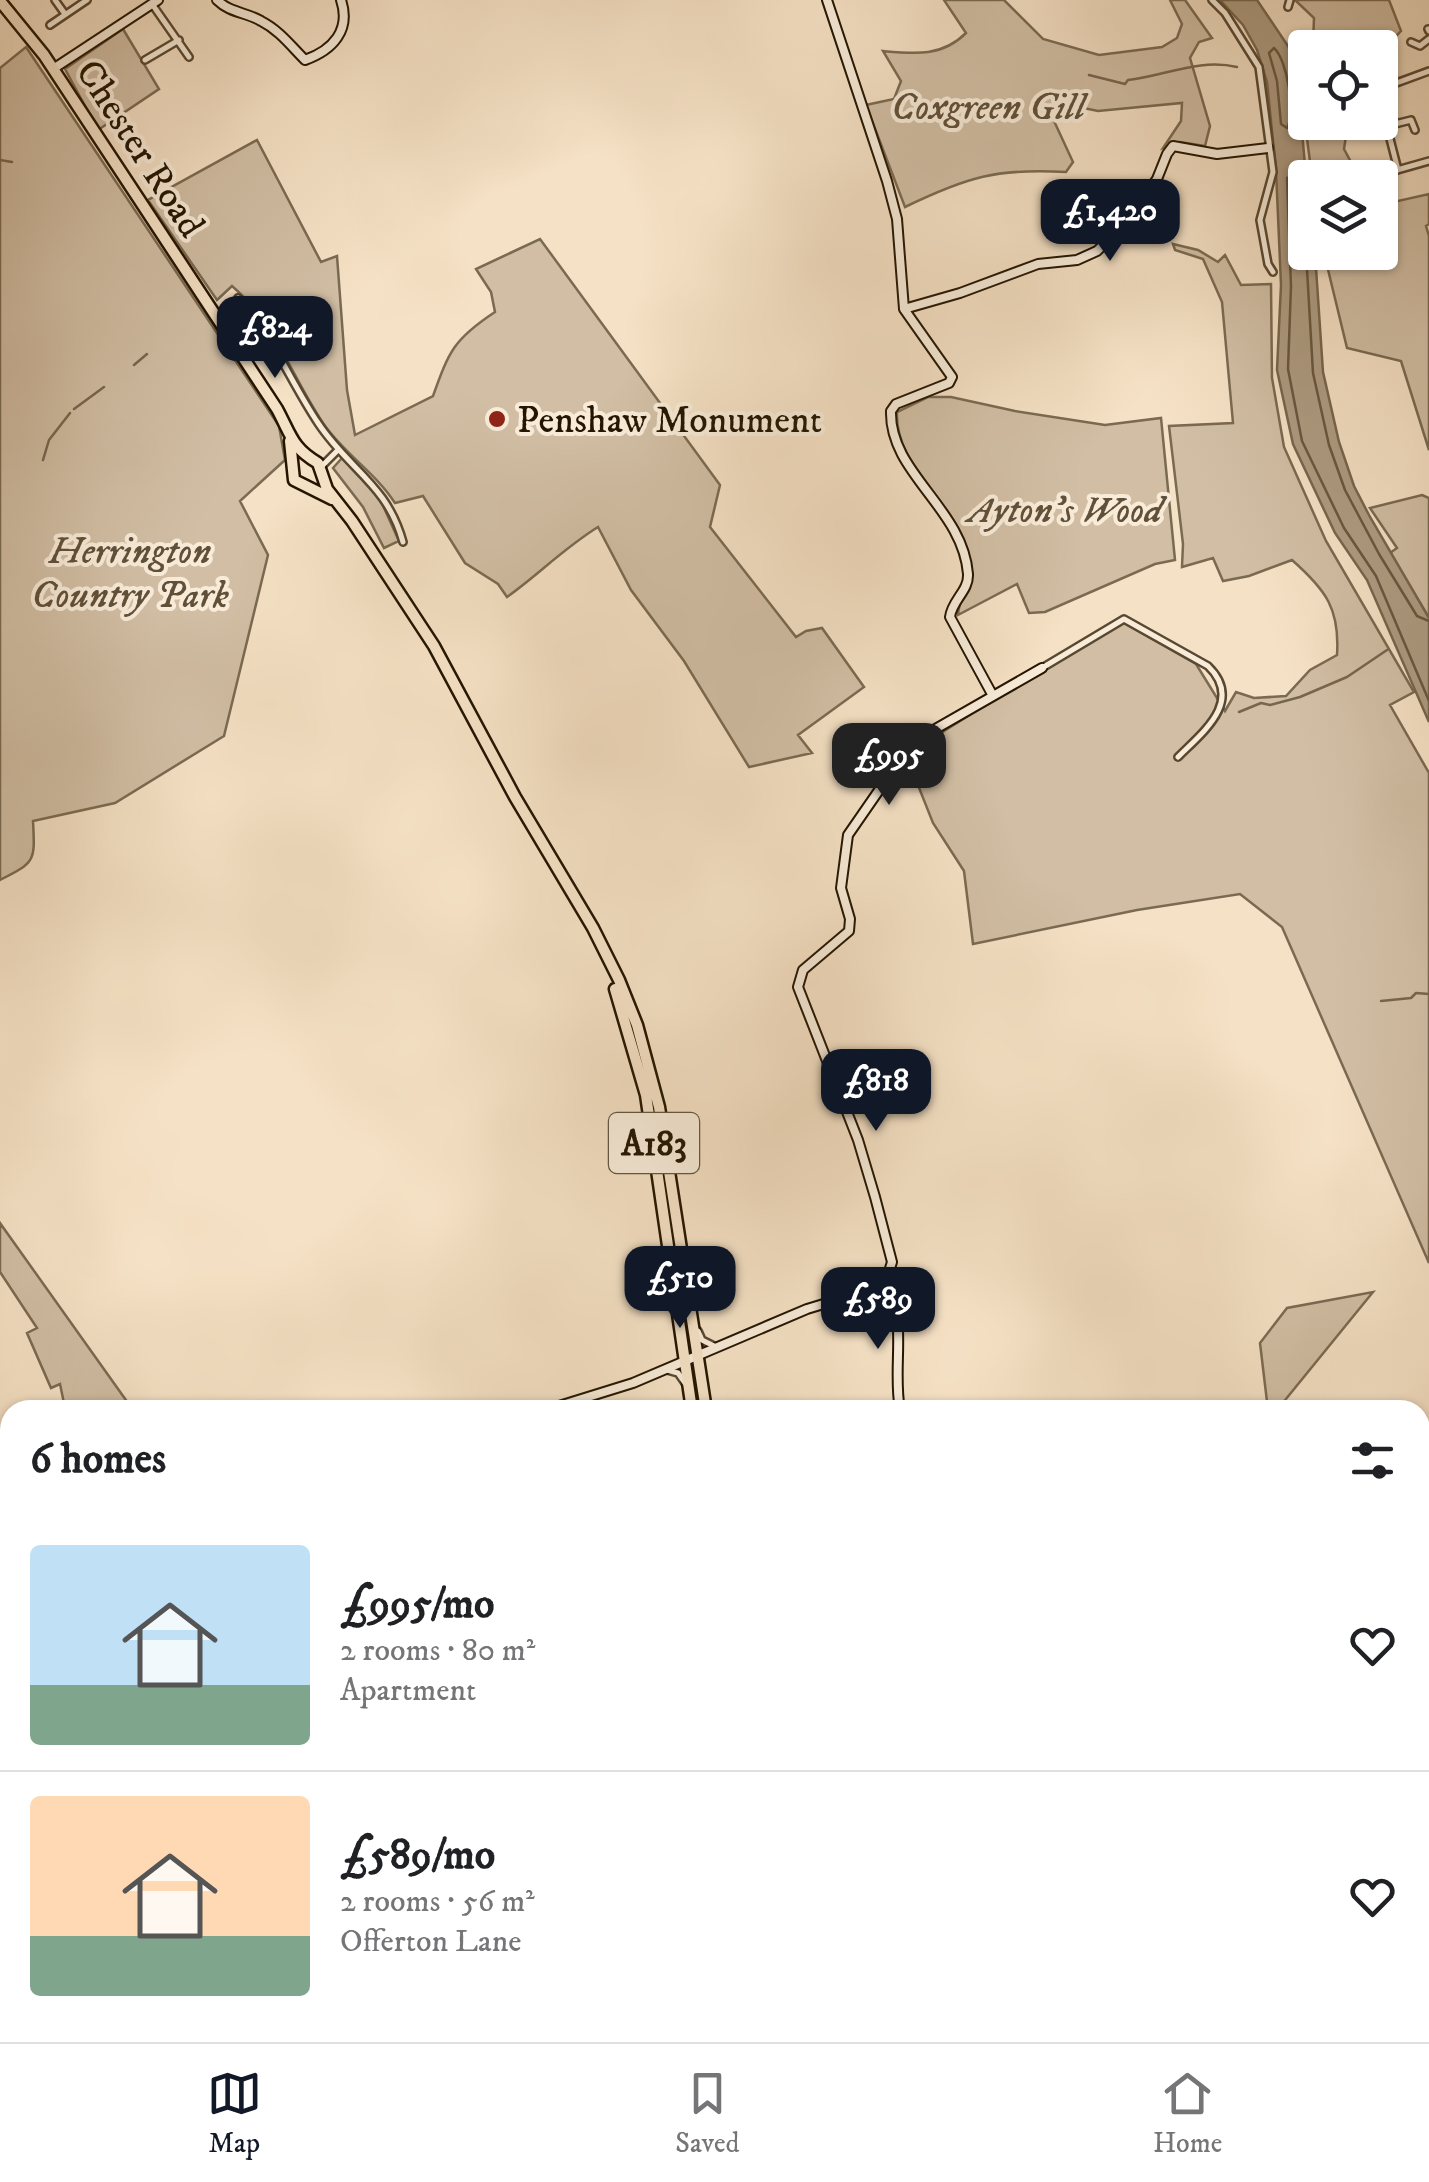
<!DOCTYPE html>
<meta charset="utf-8">
<style>
:root{--surface:#fff;--page:#f2f2f2;--text:#202124;--muted:#757577;--line:#e0e0e0;--accent:#111827}
body{margin:0;font-family:"IM FELL DW Pica",serif;background:var(--page);color:var(--text);height:100vh;display:flex;flex-direction:column;font-size:38px;white-space:nowrap}
*{box-sizing:border-box;margin:0}
p{font-size:32px;color:var(--muted)}
.icon{flex:none;width:55px;height:55px;fill:none;stroke:currentColor;stroke-width:2;stroke-linecap:round;stroke-linejoin:round}
.map{position:relative;flex:1;overflow:hidden}
.side{position:absolute;left:0px;top:1400px;width:1430px;height:642px;display:flex;flex-direction:column;background:var(--surface);border-radius:30px 30px 0 0;box-shadow:0 2px 8px #0004}
.side>*{flex:none}
.fabs{position:absolute;left:1288px;top:30px;display:grid;gap:20px}
.fabs a{display:grid;place-items:center;width:110px;height:110px;border-radius:10px;background:var(--surface);box-shadow:0 2px 8px #0004;font-size:50px}
.price{position:absolute;translate:-50% -85px;padding:0 22px;border-radius:20px;background:var(--accent);color:#fff;font-size:32px;line-height:65px;filter:drop-shadow(0 2px 5px #0008)}
.price::after{content:'';position:absolute;left:50%;top:60px;width:30px;height:22px;margin-left:-15px;background:inherit;clip-path:polygon(0 0,100% 0,50% 100%)}
.price.selected{background:#222;color:#fff}
ul{padding:0;list-style:none}
li{display:flex;align-items:center;gap:30px;height:250px;padding:0 30px}
li+li{border-top:2px solid var(--line)}
li span{display:grid;place-items:center;flex:none;width:280px;height:200px;border-radius:10px;color:#555}
li>.icon{margin-inline-start:auto}
span .icon{width:120px;height:120px;fill:#fffc;stroke-width:1}
li b{font-size:42px}
h2{display:flex;justify-content:space-between;align-items:center;height:120px;padding:0 30px;font-size:42px}
.tab-bar{display:flex;justify-content:space-around;align-items:center;height:140px;border-top:2px solid var(--line);background:var(--surface);font-size:28px;color:var(--muted)}
.tab-bar a{display:grid;justify-items:center;gap:5px}
.tab-bar .selected{color:var(--accent)}
.map>svg:first-child{display:block}
.green{fill:#d1bea4;stroke:#7a6a52;stroke-width:2.5}
.water{fill:#ae9c82;stroke:#77664e;stroke-width:2.5}
.lines{fill:none;stroke-linecap:round;stroke-linejoin:round}
.shore{stroke:#695841;stroke-width:2.5}
.stream{stroke:#77664e;stroke-width:2.5}
.street-casing{stroke:#584831;stroke-width:10}
.secondary-casing{stroke:#241500;stroke-width:12}
.primary-casing{stroke:#241500;stroke-width:15}
.highway-casing{stroke:#241500;stroke-width:18}
.street{stroke:#f8ecd9;stroke-width:5}
.secondary{stroke:#f8ecd9;stroke-width:8}
.primary{stroke:#f5e1c5;stroke-width:10}
.highway{stroke:#f5e1c5;stroke-width:12}
.poi-dot{fill:#8f2418;stroke:#f8ecd9;stroke-width:4}
.labels{text-anchor:middle;stroke-width:8;stroke-linejoin:round;paint-order:stroke}
.shield{fill:#f8ecd9;stroke:#645641;stroke-width:2.5}
.shield-label{font-size:35px;font-weight:bold;fill:#241500}
.park-label{font-size:38px;font-style:italic;fill:#615039;stroke:#f8ecd9}
.street-label{font-size:38px;fill:#241500;stroke:#f8ecd9}
.poi-label{font-size:38px;fill:#241500;stroke:#f8ecd9;text-anchor:start}
</style>
<div class="map">
<svg width="1429" height="2042" viewBox="0 0 1429 2042">
<rect width="100%" height="100%" fill="#f5e1c5"/>
<filter id="stains"><feTurbulence type="fractalNoise" baseFrequency=".002" numOctaves="4"/><feColorMatrix values="0 0 0 0 .2 0 0 0 0 .09 0 0 0 0 .02 0 0 0 .5 -.17"/></filter>
<radialGradient id="worn" r=".72"><stop offset=".6" stop-color="#630" stop-opacity="0"/><stop offset="1" stop-color="#630" stop-opacity=".3"/></radialGradient>
<path class="green" d="M944 0H1004L1043 39 1099 55 1162 47 1177 38 1182 24 1170 0H1185L1212 38 1199 42 1190 58 1210 126 1205 146 1180 142 1163 148 1181 121 1182 103 1098 111 1074 106 1054 121 1073 162 1066 172C997 168 967 177 905 207L866 105 894 99 901 81 883 51C915 54 942 57 966 33Z
M1295 0H1389L1401 31 1380 53V48L1310 47 1313 44 1314 18Z
M123 29 159 89 98 130 65 69Z
M26 47 279 426 285 460 240 501 268 555 224 736 115 803 33 821C35 861 36 862 0 880V68Z
M1305 123H1348L1344 149 1359 177H1312Z
M257 140 321 262 337 256 347 390 355 435 433 396C449 351 454 339 495 312L491 292 476 269 540 239 720 485 710 527 796 637 806 631 822 628 864 687 798 735 812 753 749 767 684 661 631 590 598 527C564 548 538 575 507 597L498 584 465 563 423 496 395 503C375 472 342 452 323 423 292 377 275 323 232 286L217 300 148 200Z
M1429 194V224L1426 226 1429 236V450L1401 361 1347 348 1324 253 1380 252V199L1385 204Z
M1173 244 1198 250 1218 262 1225 255 1241 285 1271 284 1272 378 1284 447 1326 541 1414 692 1390 705 1429 773V1263L1282 927 1240 894 1137 910 973 944 964 871 933 823 906 755 1054 662 1124 623 1196 664 1225 711 1236 692 1254 698 1286 696 1310 670 1337 655C1340 609 1326 590 1292 560L1249 576 1223 581 1213 558 1182 567 1183 544 1169 426 1233 423 1222 302 1203 259 1175 250Z
M928 397H951L1015 411 1105 425 1161 418 1175 560 1155 564 1045 612 1029 613 1017 584 958 615C959 593 973 590 970 564 964 506 894 470 897 412Z
M342 458 380 499 399 541 384 548 363 507 333 468Z
M1422 495 1429 498V618L1390 553 1397 548 1370 508Z
M0 1223 133 1410 65 1408 60 1384 51 1388 27 1333 37 1328 0 1272Z
M1373 1292 1277 1410H1268L1260 1343 1287 1308Z
M1420 1797 1429 1806 1425 1816 1429 1819V1941L1420 1940Z
M1420 1961 1429 1962V2042H1331L1323 2033 1420 2032Z
M1123 2033H1314L1308 2042H1128Z"/>
<path class="water" d="M1220 0H1257L1290 49 1297 74 1306 177 1305 252 1315 253 1323 372 1339 442 1354 486 1370 517 1429 618V722L1367 580 1335 533 1293 444 1277 370 1281 285 1276 170 1267 82 1257 50 1243 25Z"/>
<g class="lines">
<path class="shore" d="M1274 48C1287 59 1296 114 1287 128L1281 124 1277 81 1269 53Z
M1305 187 1293 176 1287 178 1291 286 1288 369 1302 441 1344 528 1376 576 1429 701
M1306 252 1313 373 1329 445 1345 490 1379 554 1417 616 1429 621"/>
<path class="stream" d="M1089 75 1125 84 1128 80C1165 76 1199 58 1237 67
M0 160 12 162
M134 365 147 354
M74 409 104 387
M43 460 49 440 70 413
M1239 712 1261 703 1270 705 1300 697 1347 677 1387 650
M1381 1001 1411 998 1416 993 1429 994
M1422 1781 1425 1767 1429 1765
M1420 1783V1782"/>
<defs>
<path id="street" d="M55 0 65 14
M1212 0 1225 13 1259 67 1273 172 1260 220 1268 264 1273 272
M152 4 189 57
M1288 7 1290 0
M50 25 87 0
M1428 29 1429 31
M1411 42 1420 46 1429 39
M145 60 179 40
M1384 88 1395 124 1387 127 1398 170
M1380 89 1429 71
M1395 124 1411 120 1415 130
M1369 178 1429 161
M238 298C273 336 290 381 318 423 349 470 387 484 403 542
M320 468 338 450
M1042 668 1124 619 1208 666C1244 701 1203 732 1178 757
M698 1331 702 1340 714 1346
M667 1370 678 1373 685 1383
M14 2032 28 2042
M161 2032 163 2042
M281 2032 287 2042
M373 2032 382 2042
M815 2032 817 2042
M911 2032 916 2042
M1055 2032 1060 2042
M1098 2032 1102 2042
M0 2033 10 2030
M705 2039 706 2032
M50 2042V2032
M194 2042 208 2032
M336 2042 338 2032
M525 2042 530 2032
M546 2042 582 2034 602 2035 604 2042
M746 2042 748 2032
M948 2042H965"/>
<path id="secondary" d="M217 0C230 13 246 12 261 21 279 30 291 46 305 60 333 50 351 30 341 0
M827 0 887 181 897 219 904 309 952 377 949 383 896 404 891 411C889 473 963 508 968 574 969 591 952 600 950 617L993 696
M53 69 158 0
M904 309 960 293 1038 264 1077 260 1097 251 1126 223 1157 179 1167 154 1173 146 1217 154 1268 148
M886 1281 892 1262 875 1197 858 1140 798 987 803 970 849 931 850 919 841 888 848 835 893 770 904 747 1042 668
M886 1281C908 1320 892 1367 900 1410
M546 1410 633 1383 807 1309 873 1289 886 1281
M0 1601 10 1600
M1006 2032 1009 2042
M416 2042 420 2032
M459 2042 460 2032"/>
<path id="primary" d="M0 1 44 55 277 409C291 435 292 448 318 463L327 489 352 521 434 646 515 797 593 928 619 980 637 1025 659 1107 706 1410
M290 441 294 480 332 499
M615 989 646 1095 692 1410
M617 2042 618 2032
M625 2042 626 2032"/>
<path id="highway" d="M0 1549H10
M0 1558H10
M1420 1946 1429 1947
M1420 1955 1429 1957"/>
</defs>
<use href="#street" class="street-casing"/>
<use href="#secondary" class="secondary-casing"/>
<use href="#primary" class="primary-casing"/>
<use href="#highway" class="highway-casing"/>
<use href="#street" class="street"/>
<use href="#secondary" class="secondary"/>
<use href="#primary" class="primary"/>
<use href="#highway" class="highway"/>
</g>
<circle class="poi-dot" cx="497" cy="419" r="10"/>
<g class="labels">
<rect class="shield" x="609" y="1113" width="90" height="60" rx="8"/>
<g class="shield-label">
<text x="654" y="1155">A183</text>
</g>
<g class="park-label">
<text x="988" y="119">Coxgreen Gill</text>
<text x="1065" y="522">Ayton's Wood</text>
<text x="130" y="563">Herrington<tspan x="130" dy="44">Country Park</tspan></text>
</g>
<g class="street-label">
<text transform="translate(141 148) rotate(57)" y="13">Chester Road</text>
</g>
<g class="poi-label">
<text x="517" y="432">Penshaw Monument</text>
</g>
</g>
<rect width="100%" height="100%" filter="url(#stains)"/>
<rect width="100%" height="100%" fill="url(#worn)"/>
</svg>
<div class="fabs">
<a><svg class="icon" aria-label="locate" viewBox="0 0 24 24"><circle cx="12" cy="12" r="6"/><path d="M12 2v4M12 18v4M2 12h4M18 12h4"/></svg></a>
<a><svg class="icon" aria-label="layers" viewBox="0 0 24 24"><path d="M12 4l9 5-9 5-9-5zM3 14l9 5 9-5"/></svg></a>
</div>
<b class="price" style="left:1110px;top:264px">£1,420</b>
<b class="price" style="left:275px;top:381px">£824</b>
<b class="price selected" style="left:889px;top:808px">£995</b>
<b class="price" style="left:876px;top:1134px">£818</b>
<b class="price" style="left:680px;top:1331px">£510</b>
<b class="price" style="left:878px;top:1352px">£589</b>
<section class="side">
<h2>6 homes<svg class="icon" aria-label="filters" viewBox="0 0 24 24"><path d="M4 7h16M4 17h16"/><circle cx="9" cy="7" r="2"/><circle cx="15" cy="17" r="2"/></svg></h2>
<ul>
<li><span style="background:linear-gradient(#bfe0f5 70%,#7fa58c 0)"><svg class="icon" aria-label="home" viewBox="0 0 24 24"><path d="M3 11l9-7 9 7M6 9v11h12V9"/></svg></span><div><b>£995/mo</b><p>2 rooms · 80 m²</p><p>Apartment</p></div><svg class="icon" aria-label="heart" viewBox="0 0 24 24"><path d="M12 20l-8-8c-3-5 5-10 8-4 3-6 11-1 8 4z"/></svg></li>
<li><span style="background:linear-gradient(#ffd9b3 70%,#7fa58c 0)"><svg class="icon" aria-label="home" viewBox="0 0 24 24"><path d="M3 11l9-7 9 7M6 9v11h12V9"/></svg></span><div><b>£589/mo</b><p>2 rooms · 56 m²</p><p>Offerton Lane</p></div><svg class="icon" aria-label="heart" viewBox="0 0 24 24"><path d="M12 20l-8-8c-3-5 5-10 8-4 3-6 11-1 8 4z"/></svg></li>
</ul>
</section>
</div>
<nav class="tab-bar">
<a class="selected"><svg class="icon" aria-label="map" viewBox="0 0 24 24"><path d="M3 6l6-2 6 2 6-2v14l-6 2-6-2-6 2zM9 4v14M15 6v14"/></svg>Map</a>
<a><svg class="icon" aria-label="saved" viewBox="0 0 24 24"><path d="M7 4h10v16l-5-4-5 4z"/></svg>Saved</a>
<a><svg class="icon" aria-label="home" viewBox="0 0 24 24"><path d="M3 11l9-7 9 7M6 9v11h12V9"/></svg>Home</a>
</nav>
